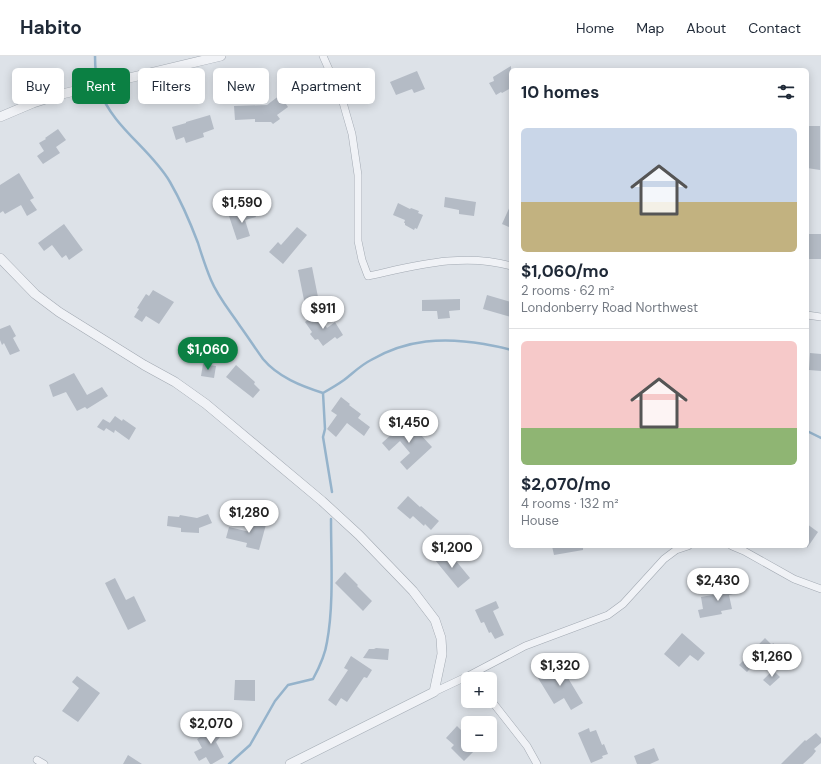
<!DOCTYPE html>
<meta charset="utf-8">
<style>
:root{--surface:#fff;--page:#f6f6f7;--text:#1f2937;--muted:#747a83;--line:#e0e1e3;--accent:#0b8043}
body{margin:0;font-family:"DM Sans",sans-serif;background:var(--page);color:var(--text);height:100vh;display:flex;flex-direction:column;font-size:15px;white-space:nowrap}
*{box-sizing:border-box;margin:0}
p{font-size:13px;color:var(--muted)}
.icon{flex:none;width:22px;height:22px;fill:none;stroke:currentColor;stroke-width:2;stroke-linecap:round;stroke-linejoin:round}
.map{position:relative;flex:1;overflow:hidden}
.sheet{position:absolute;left:509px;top:12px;width:300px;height:480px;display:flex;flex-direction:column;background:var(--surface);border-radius:6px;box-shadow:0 2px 10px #0003}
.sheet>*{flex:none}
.banner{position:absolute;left:12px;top:12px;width:380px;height:36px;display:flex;gap:8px}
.buttons{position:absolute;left:461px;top:616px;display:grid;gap:8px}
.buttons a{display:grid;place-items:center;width:36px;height:36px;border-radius:6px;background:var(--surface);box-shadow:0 2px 10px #0003;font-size:20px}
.price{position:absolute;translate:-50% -34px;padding:0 9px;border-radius:14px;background:#fff;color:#222;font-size:13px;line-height:26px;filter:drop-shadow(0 1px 2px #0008)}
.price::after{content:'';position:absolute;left:50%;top:24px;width:12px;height:9px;margin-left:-6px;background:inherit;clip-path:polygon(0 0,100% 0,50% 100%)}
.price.selected{background:var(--accent);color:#fff}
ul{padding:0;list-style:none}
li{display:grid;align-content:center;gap:8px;height:212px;padding:0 12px}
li+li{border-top:1px solid var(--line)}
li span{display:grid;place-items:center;height:124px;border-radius:6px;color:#555}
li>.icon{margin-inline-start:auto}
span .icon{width:72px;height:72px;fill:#fffc;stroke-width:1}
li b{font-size:17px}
h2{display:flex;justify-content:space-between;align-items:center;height:48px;padding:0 12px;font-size:17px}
.pill{padding:0 14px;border-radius:6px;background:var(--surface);box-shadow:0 2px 10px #0003;font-size:14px;line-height:36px}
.pill.selected{background:var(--accent);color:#fff}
header{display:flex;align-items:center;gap:24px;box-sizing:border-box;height:56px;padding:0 20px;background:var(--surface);border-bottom:1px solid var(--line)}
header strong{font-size:19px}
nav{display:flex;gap:22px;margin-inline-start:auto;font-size:14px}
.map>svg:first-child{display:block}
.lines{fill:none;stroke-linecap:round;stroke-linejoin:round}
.stream{stroke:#95b3cb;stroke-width:2.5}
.building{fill:#b4bbc5}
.minor-casing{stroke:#a2a9b2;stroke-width:8}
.tertiary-casing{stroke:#a2a9b2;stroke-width:10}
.minor{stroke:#f0f2f6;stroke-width:7}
.tertiary{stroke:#f0f2f6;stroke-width:9}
</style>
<header>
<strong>Habito</strong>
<nav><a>Home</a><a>Map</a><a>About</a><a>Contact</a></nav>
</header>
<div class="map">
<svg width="821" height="708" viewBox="0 0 821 708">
<rect width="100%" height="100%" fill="#dde2e8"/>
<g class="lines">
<path class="stream" d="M95 0C95 11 96 22 99 33 113 72 150 92 170 126 181 145 190 166 198 187 202 200 206 212 211 224 218 241 230 255 240 270 248 281 255 292 263 303 278 321 301 330 323 337 330 333 337 329 344 324 353 317 361 309 371 304 407 283 444 281 484 288 493 290 502 291 511 294
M323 337 325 373 323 381 332 436
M807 375 821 382
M229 708 250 689 275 645 288 629 313 623C319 612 325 600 327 586 334 549 331 502 331 463"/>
</g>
<path class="building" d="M511 10V32L502 37 501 36 496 39 489 27 494 25 493 21Z
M417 15 425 33 414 37 412 33 396 39 390 26Z
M280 39 288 51 277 59 280 63 273 68 271 66H255V63L235 64 234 50 267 49Z
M210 59 214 73 203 77 204 81 186 87 184 81 176 84 172 71 186 67V66Z
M807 70H820V114L807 112Z
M58 73 66 84 56 91 60 97 43 108 37 100 44 95 39 87 46 83 45 82Z
M19 117 34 142 30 144 37 154 27 160 21 149 5 158 3 155 0 157V129Z
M445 141 476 146 474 160 459 158V154L444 151Z
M398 147 410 153 411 152 419 155 418 157 423 159 417 173 415 172 414 174 405 169V167H404L405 164 393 159Z
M511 148V172L502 168Z
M253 153 256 161 245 164 250 180 237 184 229 160Z
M64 168 83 194 69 204 66 199 62 202 52 189 44 195 38 187Z
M297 171 307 179 283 208 269 196 278 186 281 189Z
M807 178H821V203H809V196H807Z
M312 211 319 246 305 249 298 214Z
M153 234 174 246 159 268 146 260 142 266 134 261 139 253 137 252 146 238 149 240Z
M487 239 511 246V261L483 253Z
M460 243V254L449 255 450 262 438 263 437 255H422V244Z
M316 257 327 272 335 266 343 279 337 283 335 281 323 290 318 283 315 284 310 278 312 276 305 266Z
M10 269 16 280 13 282 20 295 10 299 4 287 2 289 0 284V273Z
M810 297 821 298V315L809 314Z
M203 308 216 310 214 322 201 320Z
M236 309 255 326 254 328 260 334 253 342 226 321Z
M74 317 87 339 102 331 108 340 87 353 85 351 77 355 66 336 53 341 49 329Z
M341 341 350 348 349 349 361 358 358 362 370 371 364 380 347 367 336 381 327 373 337 359 331 355Z
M115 360 122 365 123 363 136 372 129 384 115 374 114 377 106 372Z
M103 363 110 367 104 375 97 371Z
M407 364 432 391 407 414 400 406 410 397 400 385 389 395 382 387Z
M408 440 420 451 421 450 439 465 431 474 425 468 424 470 413 460 410 463 397 452Z
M208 458 212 467 199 472V477L181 476V472L167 470 168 460 179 461 180 459 197 462Z
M254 462 267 465 259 494 246 491 247 487 226 482 229 471 250 476Z
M807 468 818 476 807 492Z
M552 490H583V494L554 499Z
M447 494 470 522 458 532 435 504Z
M345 516 358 529 357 530 372 545 363 555 335 527Z
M115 522 126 544 134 540 146 565 128 574 105 527Z
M735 527 737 537 729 539 732 553 721 555 722 558 700 562 698 554 703 553 701 541 724 537 722 530Z
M496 545 499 552 493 555 504 579 495 583 491 576 489 577 484 566 481 567 475 554Z
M682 577 705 597 698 605 690 599 679 611 664 598Z
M765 582 772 589 773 587 787 600 774 613 761 601 747 616 739 609Z
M376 592 389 593 388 604 363 602 369 593H374Z
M351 600 372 614 367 622 364 621 347 646 341 642 336 650 328 644 348 614 344 612Z
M562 607 567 615 565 617 583 647 571 654 564 642 554 648 538 622Z
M773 614 780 621 770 630 763 624Z
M77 620 100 637 78 666 62 655 79 632 72 626Z
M235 624H255V645L234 644Z
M219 666 227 672 216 686 224 701 212 708H210L206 701 199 705 194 696 202 692 197 683 213 674Z
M457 670 468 681V689H472L476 693 464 705 451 692 454 689 446 682Z
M589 672 590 676 596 674 602 689 604 688 608 698 602 700 603 702 591 707 578 677Z
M816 677 821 682V687L814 693 816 695 812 700 803 708H781L805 684 806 685Z
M654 692 659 704 650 708H637L634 700Z
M128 699 142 708H123Z"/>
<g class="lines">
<defs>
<path id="minor" d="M323 0 342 43 352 78 358 119V185L362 204 368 220C415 210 463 196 511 210
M807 259 821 261
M732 490 744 495 794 523 821 533
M434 636 468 620 525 590 608 559 623 548 664 503 676 494 688 490
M490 643 527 690 537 708
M37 704 44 708"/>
<path id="tertiary" d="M0 61 33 47 58 39 221 0
M0 202 35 238 59 256 144 309 175 326 206 348 322 445 359 479 413 535 435 564 441 582 442 598 434 636 290 708"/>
</defs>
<use href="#minor" class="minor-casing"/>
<use href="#tertiary" class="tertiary-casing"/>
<use href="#minor" class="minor"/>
<use href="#tertiary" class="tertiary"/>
</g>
</svg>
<div class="buttons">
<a>+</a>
<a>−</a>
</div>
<b class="price" style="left:242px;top:168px">$1,590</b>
<b class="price" style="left:323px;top:274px">$911</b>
<b class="price selected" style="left:208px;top:315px">$1,060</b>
<b class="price" style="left:409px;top:388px">$1,450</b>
<b class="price" style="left:249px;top:478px">$1,280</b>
<b class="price" style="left:452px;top:513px">$1,200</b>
<b class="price" style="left:718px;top:546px">$2,430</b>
<b class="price" style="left:772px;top:622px">$1,260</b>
<b class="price" style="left:560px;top:631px">$1,320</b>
<b class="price" style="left:211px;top:689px">$2,070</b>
<div class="banner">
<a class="pill">Buy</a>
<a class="pill selected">Rent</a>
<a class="pill">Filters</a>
<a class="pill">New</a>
<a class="pill">Apartment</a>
</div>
<section class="sheet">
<h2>10 homes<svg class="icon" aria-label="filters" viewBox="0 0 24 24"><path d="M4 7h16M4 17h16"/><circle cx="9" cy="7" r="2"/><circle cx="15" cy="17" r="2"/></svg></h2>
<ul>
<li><span style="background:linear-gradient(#c9d6e8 60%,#c2b280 0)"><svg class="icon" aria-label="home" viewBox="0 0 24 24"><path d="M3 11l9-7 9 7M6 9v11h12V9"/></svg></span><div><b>$1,060/mo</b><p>2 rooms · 62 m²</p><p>Londonberry Road Northwest</p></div></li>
<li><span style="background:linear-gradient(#f6c9c9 70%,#8fb573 0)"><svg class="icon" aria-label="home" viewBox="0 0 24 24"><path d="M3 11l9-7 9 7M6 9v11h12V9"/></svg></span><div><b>$2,070/mo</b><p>4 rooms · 132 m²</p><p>House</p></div></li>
</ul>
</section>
</div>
